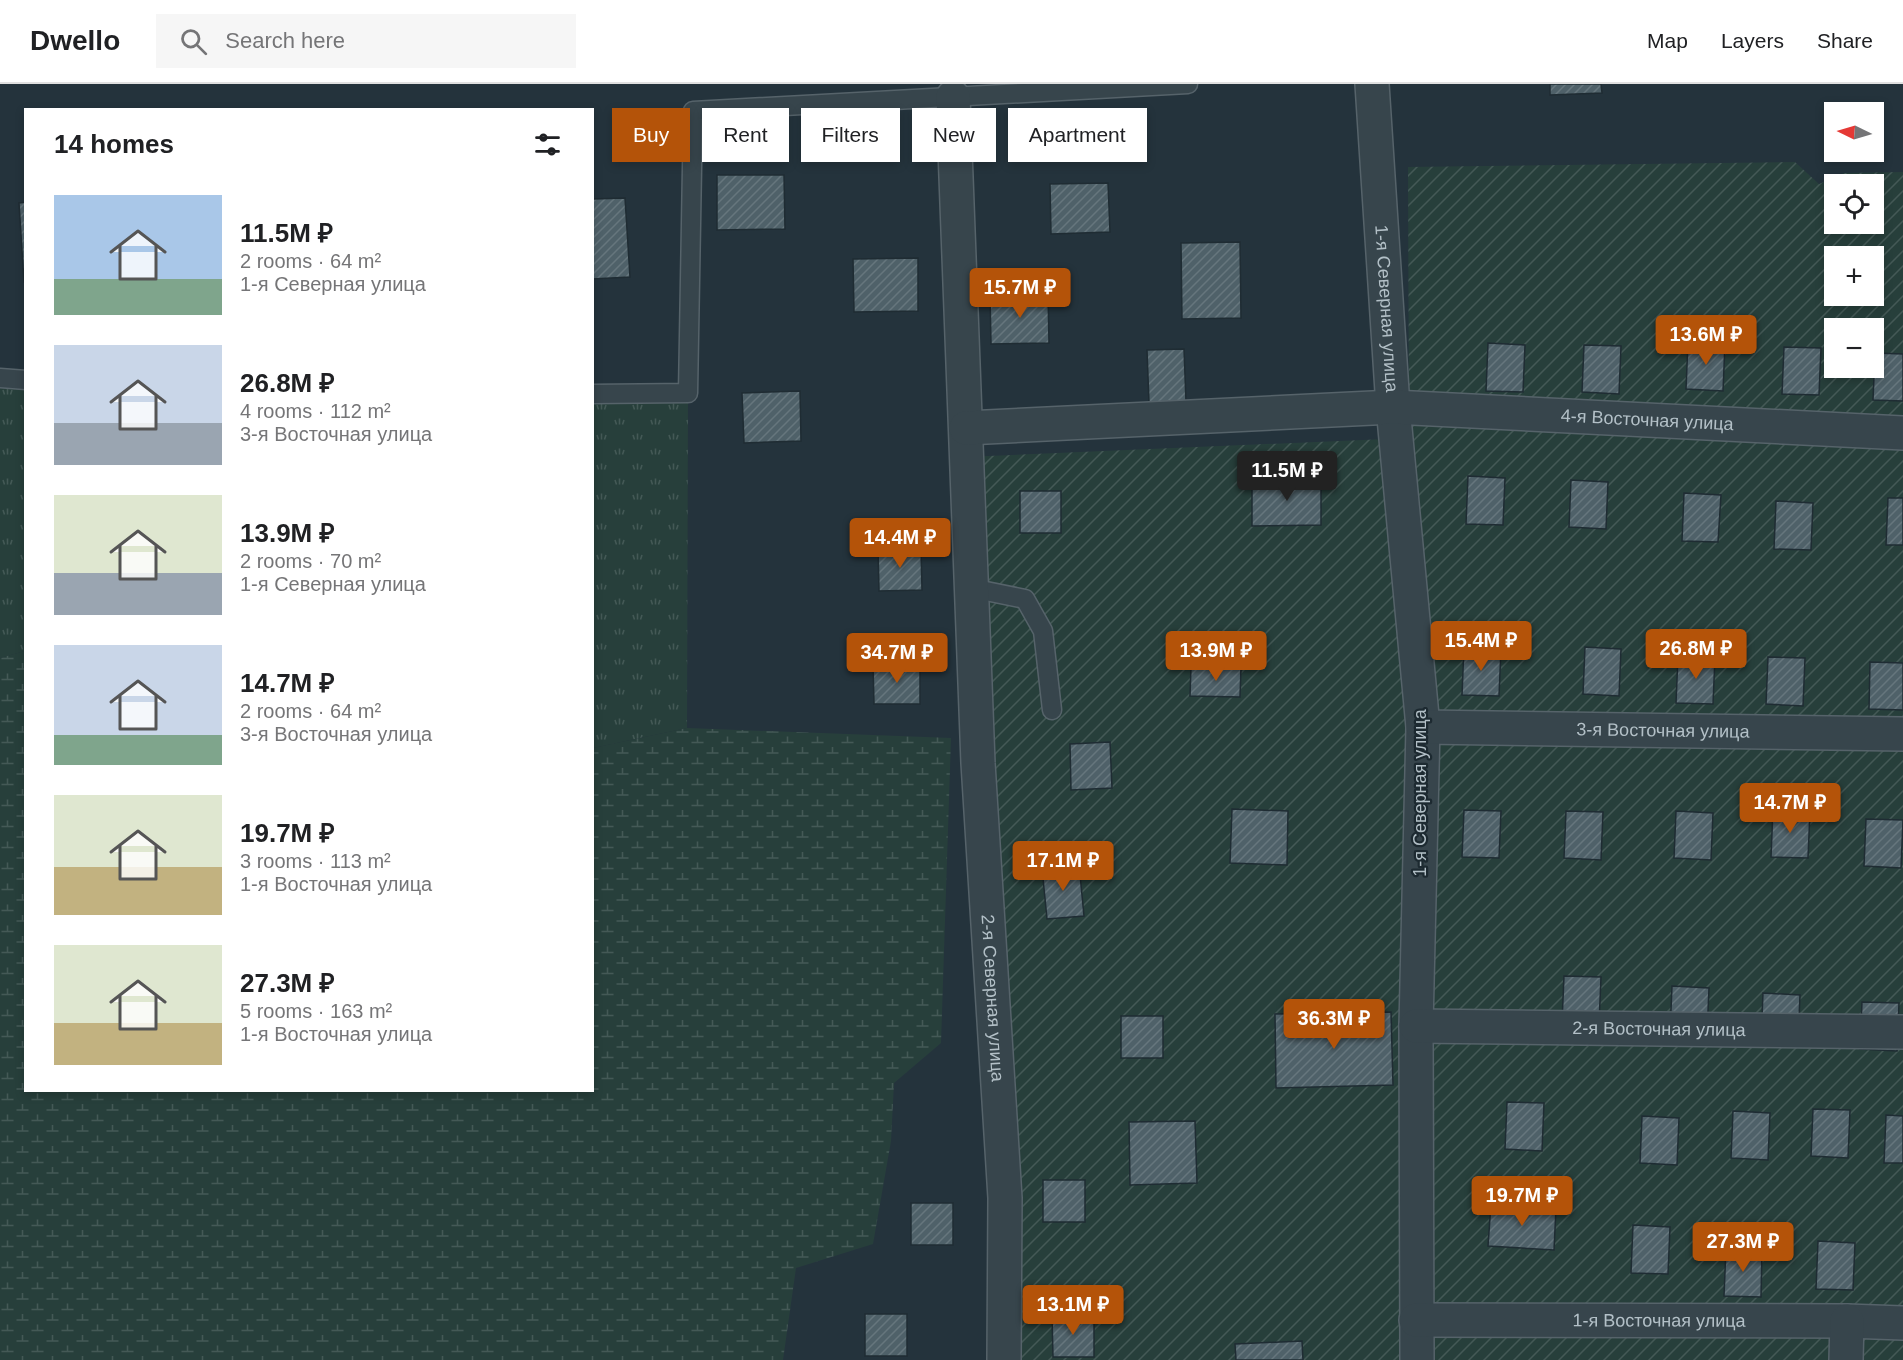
<!DOCTYPE html>
<meta charset="utf-8">
<style>
:root{--surface:#fff;--page:#f6f6f6;--text:#202124;--muted:#757577;--line:#e0e0e0;--accent:#b45309}
body{margin:0;font-family:Arial,sans-serif;background:var(--page);color:var(--text);height:100vh;display:flex;flex-direction:column;font-size:22px;white-space:nowrap}
*{box-sizing:border-box;margin:0}
p{font-size:20px;color:var(--muted)}
.icon{flex:none;width:33px;height:33px;fill:none;stroke:currentColor;stroke-width:2;stroke-linecap:round;stroke-linejoin:round}
.map{position:relative;flex:1;overflow:hidden}
.drawer{position:absolute;left:24px;top:24px;width:570px;height:984px;display:flex;flex-direction:column;background:var(--surface);border-radius:0px;box-shadow:0 3px 9px #0003}
.drawer>*{flex:none}
.top-card{position:absolute;left:612px;top:24px;width:570px;height:54px;display:flex;gap:12px}
.needle{width:39px;rotate:275deg}
.buttons{position:absolute;left:1824px;top:18px;display:grid;gap:12px}
.buttons a{display:grid;place-items:center;width:60px;height:60px;border-radius:0px;background:var(--surface);box-shadow:0 3px 9px #0003;font-size:30px}
.price{position:absolute;translate:-50% -51px;padding:0 14px;border-radius:6px;background:var(--accent);color:#fff;font-size:20px;line-height:39px;filter:drop-shadow(0 2px 3px #0008)}
.price::after{content:'';position:absolute;left:50%;top:36px;width:18px;height:14px;margin-left:-9px;background:inherit;clip-path:polygon(0 0,100% 0,50% 100%)}
.price.active{background:#222;color:#fff}
ul{padding:0;list-style:none}
li{display:flex;align-items:center;gap:18px;height:150px;padding:0 30px}
li span{display:grid;place-items:center;flex:none;width:168px;height:120px;border-radius:0px;color:#555}
li>.icon{margin-inline-start:auto}
span .icon{width:72px;height:72px;fill:#fffc;stroke-width:1}
li b{font-size:26px}
h2{display:flex;justify-content:space-between;align-items:center;height:72px;padding:0 30px;font-size:26px}
.chip{padding:0 21px;border-radius:0px;background:var(--surface);box-shadow:0 3px 9px #0003;font-size:21px;line-height:54px}
.chip.active{background:var(--accent);color:#fff}
header{display:flex;align-items:center;gap:36px;box-sizing:border-box;height:84px;padding:0 30px;background:var(--surface);border-bottom:2px solid var(--line)}
header strong{font-size:28px}
nav{display:flex;gap:33px;margin-inline-start:auto;font-size:21px}
.search{width:420px;height:54px;background:var(--page);display:flex;align-items:center;gap:15px;box-sizing:border-box;padding:0 21px;border-radius:0px;color:var(--muted);font-size:22px}
.map>svg:first-child{display:block}
.grass{fill:url(#grass-tufts)}
.wetland{fill:url(#wetland-marsh)}
.garden{fill:url(#garden-furrows);fill-rule:evenodd}
.building{fill:url(#building-hatch);stroke:#1f2c33;stroke-width:1.5}
.lines{fill:none;stroke-linecap:round;stroke-linejoin:round}
.service-casing{stroke:#56636a;stroke-width:21}
.minor-casing{stroke:#56636a;stroke-width:36}
.service{stroke:#37454c;stroke-width:18}
.minor{stroke:#37454c;stroke-width:33}
.labels{text-anchor:middle;stroke-width:4.5;stroke-linejoin:round;paint-order:stroke}
.street-label{font-size:18px;fill:#b3c0c7;stroke:#1d2a31}
</style>
<header>
<strong>Dwello</strong>
<div class="search"><svg class="icon" aria-label="search" viewBox="0 0 24 24"><circle cx="10" cy="10" r="6"/><path d="M15 15l6 6"/></svg>Search here</div>
<nav><a>Map</a><a>Layers</a><a>Share</a></nav>
</header>
<div class="map">
<svg width="1903" height="1276" viewBox="0 0 1903 1276">
<defs>
<pattern id="grass-tufts" width="24" height="20" patternUnits="userSpaceOnUse" patternTransform="scale(1.5)"><rect width="24" height="20" fill="#273f3b"/><path d="M3 7l-1-3M5 7V3M7 7l1-3M15 17l-1-3M17 17v-4M19 17l1-3" fill="none" stroke="#445956"/></pattern>
<pattern id="wetland-marsh" width="20" height="14" patternUnits="userSpaceOnUse" patternTransform="scale(1.5)"><rect width="20" height="14" fill="#273f3b"/><path d="M1 5h8M5 5V1M11 12h8M15 12V8" fill="none" stroke="#445956"/></pattern>
<pattern id="garden-furrows" width="10" height="10" patternUnits="userSpaceOnUse" patternTransform="scale(1.5)"><rect width="10" height="10" fill="#273f3b"/><path d="M-1 1l2-2M0 10L10 0M9 11l2-2" fill="none" stroke="#445956"/></pattern>
<pattern id="building-hatch" width="6" height="6" patternUnits="userSpaceOnUse" patternTransform="scale(1.5)"><rect width="6" height="6" fill="#4f6169"/><path d="M-1 1l2-2M0 6l6-6M5 7l2-2" fill="none" stroke="#66767d"/></pattern>
</defs>
<rect width="100%" height="100%" fill="#24333c"/>
<path class="grass" d="M0 294 26 296 25 567 0 574Z
M688 309 687 644 593 664V310Z"/>
<path class="wetland" d="M25 567 26 1006H592L593 664 687 644 951 654 941 959 894 999 891 1057 873 1160 796 1184 783 1276H0V574Z"/>
<path class="garden" d="M1795 78 1819 100 1844 89 1903 88V1276H1006L964 373 1409 354 1408 83ZM1834 100H1874V140H1834ZM1834 172H1874V212H1834ZM1834 244H1874V284H1834Z"/>
<path class="building" d="M1550 0H1601L1602 9 1550 11Z
M717 91H784L785 145 717 146Z
M1108 99 1110 148 1051 150 1050 100Z
M625 114 630 193 592 195V115Z
M26 118V198H24L19 119Z
M1240 158 1241 234 1182 235 1181 159Z
M918 174V227L854 228 853 175Z
M1048 209 1049 259 991 260 990 211Z
M1688 258 1725 259 1723 307 1686 305Z
M1488 259 1525 261 1523 308 1486 307Z
M1584 261 1621 262 1619 310 1582 308Z
M1784 263 1821 264 1819 311 1782 310Z
M1184 265 1186 318 1149 319 1147 266Z
M1875 269 1903 270V317L1873 316Z
M800 307 801 357 744 359 742 309Z
M1468 392 1505 394 1503 441 1466 440Z
M1321 394V441L1252 442V396Z
M1571 396 1608 398 1606 445 1569 443Z
M1020 407H1061V449H1020Z
M1684 409 1721 411 1718 458 1682 457Z
M1888 414H1903V461H1886Z
M1776 417 1813 419 1811 466 1774 465Z
M921 464 922 506 879 507 878 465Z
M1464 563 1501 565 1499 612 1462 611Z
M1585 563 1621 565 1619 612 1583 610Z
M1678 572 1715 573 1713 620 1676 619Z
M1768 573 1805 574 1803 622 1766 620Z
M1870 578 1903 579V626L1869 625Z
M873 580H920V620H874Z
M1191 583 1241 584 1240 613 1190 612Z
M1110 658 1112 704 1071 706 1070 660Z
M1232 725 1288 727 1287 781 1230 779Z
M1773 725 1810 727 1808 774 1771 773Z
M1464 726 1501 727 1499 774 1462 773Z
M1566 727 1603 728 1601 776 1564 774Z
M1676 727 1713 729 1711 776 1674 774Z
M1866 735 1903 736 1901 784 1864 782Z
M1079 780 1084 832 1047 835 1042 784Z
M1564 892 1601 893 1599 941 1562 939Z
M1672 902 1709 904 1707 951 1670 950Z
M1763 909 1800 911 1798 958 1761 957Z
M1862 918 1899 919 1897 967 1860 965Z
M1391 928 1393 1001 1276 1004 1275 930Z
M1121 932H1163V974H1121Z
M1507 1018 1544 1019 1542 1067 1505 1065Z
M1813 1025 1850 1026 1848 1074 1811 1072Z
M1733 1027 1770 1029 1768 1076 1731 1074Z
M1886 1031 1903 1032V1079H1884Z
M1642 1032 1679 1034 1677 1081 1640 1079Z
M1195 1037 1197 1099 1130 1101 1129 1038Z
M1043 1096H1085V1138H1043Z
M911 1119H953V1161H911Z
M1491 1120 1556 1124 1554 1166 1488 1162Z
M1633 1141 1670 1143 1668 1190 1631 1189Z
M1818 1157 1855 1159 1853 1206 1816 1205Z
M1726 1164 1762 1166 1761 1213 1724 1212Z
M865 1230H907V1272H865Z
M1052 1231H1094V1273H1053Z
M1302 1257 1303 1276H1236L1235 1260Z"/>
<g class="lines">
<defs>
<path id="service" d="M0 294 26 296
M592 310 688 309 693 27 1188 0
M971 504 1025 515 1043 547 1052 626"/>
<g id="minor">
<path id="s1" d="M1372 0 1393 323 1423 643 1416 942 1417 1276"/>
<path id="s2" d="M953 13 978 679 1005 1114 1004 1276"/>
<path id="s3" d="M966 344 1393 323 1903 349"/>
<path id="s4" d="M1423 643 1903 650"/>
<path id="s5" d="M1416 942 1903 948"/>
<path id="s6" d="M1416 1236 1847 1237 1903 1239"/>
<path d="M1846 1276 1847 1237"/>
</g>
</defs>
<use href="#service" class="service-casing"/>
<use href="#minor" class="minor-casing"/>
<use href="#service" class="service"/>
<use href="#minor" class="minor"/>
</g>
<g class="labels">
<g class="street-label">
<text dy="6" stroke="none"><textPath href="#s1" startOffset="225">1-я Северная улица</textPath></text>
<text dy="6" stroke="none"><textPath href="#s3" startOffset="682">4-я Восточная улица</textPath></text>
<text dy="6" stroke="none"><textPath href="#s4" startOffset="240">3-я Восточная улица</textPath></text>
<text transform="translate(1420 709) rotate(-90)" y="6">1-я Северная улица</text>
<text dy="6" stroke="none"><textPath href="#s2" startOffset="902">2-я Северная улица</textPath></text>
<text dy="6" stroke="none"><textPath href="#s5" startOffset="243">2-я Восточная улица</textPath></text>
<text dy="6" stroke="none"><textPath href="#s6" startOffset="243">1-я Восточная улица</textPath></text>
</g>
</g>
</svg>
<div class="buttons">
<a><svg class="needle" viewBox="-14 -14 28 28"><path d="M0-13l5 13h-10z" fill="#e53935"/><path d="M0 13l5-13h-10z" fill="#757577"/></svg></a>
<a><svg class="icon" aria-label="locate" viewBox="0 0 24 24"><circle cx="12" cy="12" r="6"/><path d="M12 2v4M12 18v4M2 12h4M18 12h4"/></svg></a>
<a>+</a>
<a>−</a>
</div>
<b class="price" style="left:1020px;top:235px">15.7M ₽</b>
<b class="price" style="left:1706px;top:282px">13.6M ₽</b>
<b class="price active" style="left:1287px;top:418px">11.5M ₽</b>
<b class="price" style="left:900px;top:485px">14.4M ₽</b>
<b class="price" style="left:1481px;top:588px">15.4M ₽</b>
<b class="price" style="left:1696px;top:596px">26.8M ₽</b>
<b class="price" style="left:1216px;top:598px">13.9M ₽</b>
<b class="price" style="left:897px;top:600px">34.7M ₽</b>
<b class="price" style="left:1790px;top:750px">14.7M ₽</b>
<b class="price" style="left:1063px;top:808px">17.1M ₽</b>
<b class="price" style="left:1334px;top:966px">36.3M ₽</b>
<b class="price" style="left:1522px;top:1143px">19.7M ₽</b>
<b class="price" style="left:1743px;top:1189px">27.3M ₽</b>
<b class="price" style="left:1073px;top:1252px">13.1M ₽</b>
<div class="top-card">
<a class="chip active">Buy</a>
<a class="chip">Rent</a>
<a class="chip">Filters</a>
<a class="chip">New</a>
<a class="chip">Apartment</a>
</div>
<section class="drawer">
<h2>14 homes<svg class="icon" aria-label="filters" viewBox="0 0 24 24"><path d="M4 7h16M4 17h16"/><circle cx="9" cy="7" r="2"/><circle cx="15" cy="17" r="2"/></svg></h2>
<ul>
<li><span style="background:linear-gradient(#a9c7e8 70%,#7fa58c 0)"><svg class="icon" aria-label="home" viewBox="0 0 24 24"><path d="M3 11l9-7 9 7M6 9v11h12V9"/></svg></span><div><b>11.5M ₽</b><p>2 rooms · 64 m²</p><p>1-я Северная улица</p></div></li>
<li><span style="background:linear-gradient(#c9d6e8 65%,#9aa5b1 0)"><svg class="icon" aria-label="home" viewBox="0 0 24 24"><path d="M3 11l9-7 9 7M6 9v11h12V9"/></svg></span><div><b>26.8M ₽</b><p>4 rooms · 112 m²</p><p>3-я Восточная улица</p></div></li>
<li><span style="background:linear-gradient(#dfe7d0 65%,#9aa5b1 0)"><svg class="icon" aria-label="home" viewBox="0 0 24 24"><path d="M3 11l9-7 9 7M6 9v11h12V9"/></svg></span><div><b>13.9M ₽</b><p>2 rooms · 70 m²</p><p>1-я Северная улица</p></div></li>
<li><span style="background:linear-gradient(#c9d6e8 75%,#7fa58c 0)"><svg class="icon" aria-label="home" viewBox="0 0 24 24"><path d="M3 11l9-7 9 7M6 9v11h12V9"/></svg></span><div><b>14.7M ₽</b><p>2 rooms · 64 m²</p><p>3-я Восточная улица</p></div></li>
<li><span style="background:linear-gradient(#dfe7d0 60%,#c2b280 0)"><svg class="icon" aria-label="home" viewBox="0 0 24 24"><path d="M3 11l9-7 9 7M6 9v11h12V9"/></svg></span><div><b>19.7M ₽</b><p>3 rooms · 113 m²</p><p>1-я Восточная улица</p></div></li>
<li><span style="background:linear-gradient(#dfe7d0 65%,#c2b280 0)"><svg class="icon" aria-label="home" viewBox="0 0 24 24"><path d="M3 11l9-7 9 7M6 9v11h12V9"/></svg></span><div><b>27.3M ₽</b><p>5 rooms · 163 m²</p><p>1-я Восточная улица</p></div></li>
</ul>
</section>
</div>
